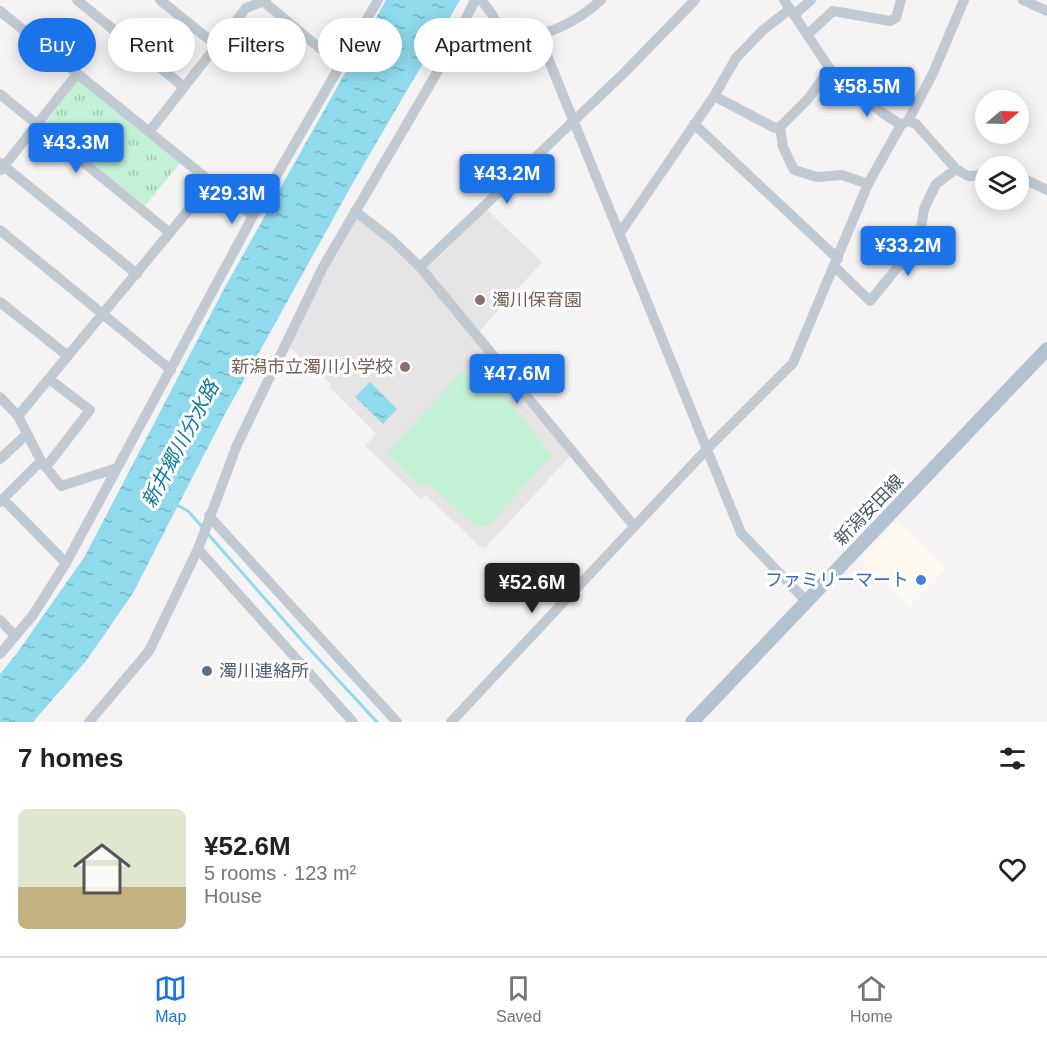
<!DOCTYPE html>
<meta charset="utf-8">
<style>
:root{--surface:#fff;--page:#f6f6f6;--text:#222;--muted:#767676;--line:#e0e0e0;--accent:#1a73e8}
body{margin:0;font-family:Arial,"Noto Sans JP",sans-serif;background:var(--page);color:var(--text);height:100vh;display:flex;flex-direction:column;font-size:22px;white-space:nowrap}
*{box-sizing:border-box;margin:0}
p{font-size:20px;color:var(--muted)}
.icon{flex:none;width:33px;height:33px;fill:none;stroke:currentColor;stroke-width:2;stroke-linecap:round;stroke-linejoin:round}
.map{position:relative;height:722px;overflow:hidden}
.drawer{display:flex;flex-direction:column;background:var(--surface);flex:1}
.drawer>*{flex:none}
.hud{position:absolute;left:18px;top:18px;width:600px;height:54px;display:flex;gap:12px}
.needle{width:39px;rotate:71deg}
.fabs{position:absolute;left:975px;top:90px;display:grid;gap:12px}
.fabs a{display:grid;place-items:center;width:54px;height:54px;border-radius:50%;background:var(--surface);box-shadow:0 3px 15px #0003;font-size:30px}
.price{position:absolute;translate:-50% -51px;padding:0 14px;border-radius:6px;background:var(--accent);color:#fff;font-size:20px;line-height:39px;filter:drop-shadow(0 2px 3px #0008)}
.price::after{content:'';position:absolute;left:50%;top:36px;width:18px;height:14px;margin-left:-9px;background:inherit;clip-path:polygon(0 0,100% 0,50% 100%)}
.price.selected{background:#222;color:#fff}
ul{padding:0;list-style:none}
li{display:flex;align-items:center;gap:18px;height:150px;padding:0 18px}
li+li{border-top:2px solid var(--line)}
li span{display:grid;place-items:center;flex:none;width:168px;height:120px;border-radius:9px;color:#555}
li>.icon{margin-inline-start:auto}
span .icon{width:72px;height:72px;fill:#fffc;stroke-width:1}
li b{font-size:26px}
h2{display:flex;justify-content:space-between;align-items:center;height:72px;padding:0 18px;font-size:26px}
.chip{padding:0 21px;border-radius:27px;background:var(--surface);box-shadow:0 3px 15px #0003;font-size:21px;line-height:54px}
.chip.selected{background:var(--accent);color:#fff}
.menu{display:flex;justify-content:space-around;align-items:center;height:84px;border-top:2px solid var(--line);background:var(--surface);font-size:16px;color:var(--muted)}
.menu a{display:grid;justify-items:center;gap:3px}
.menu .selected{color:var(--accent)}
.map>svg:first-child{display:block}
.commercial{fill:#fdf9ef}
.education{fill:#e6e4e5}
.park{fill:url(#park-tufts)}
.garden{fill:#c3f1d5}
.water{fill:url(#water-ripples)}
.lines{fill:none;stroke-linecap:round;stroke-linejoin:round}
.stream{stroke:#90daee;stroke-width:3}
.minor{stroke:#c1cad2;stroke-width:10}
.major{stroke:#b3c2d1;stroke-width:14}
.education-dot{fill:#8d6e63;stroke:#fff;stroke-width:2}
.shop-dot{fill:#3f7fe0;stroke:#fff;stroke-width:2}
.service-dot{fill:#5c6f8a;stroke:#fff;stroke-width:2}
.labels{text-anchor:middle;stroke-width:6;stroke-linejoin:round;paint-order:stroke}
.education-label{font-size:18px;fill:#785e54;stroke:#fff;text-anchor:start}
.street-label{font-size:18px;fill:#4a5661;stroke:#fff}
.shop-label{font-size:18px;fill:#366cbe;stroke:#fff;text-anchor:end}
.service-label{font-size:18px;fill:#4e5e75;stroke:#fff;text-anchor:start}
.water-label{font-size:20px;font-style:italic;fill:#0c7c9b;stroke:#fff}
</style>
<div class="map">
<svg width="1047" height="722" viewBox="0 0 1047 722">
<defs>
<pattern id="park-tufts" width="24" height="20" patternUnits="userSpaceOnUse" patternTransform="scale(1.5)"><rect width="24" height="20" fill="#c3f1d5"/><path d="M3 7l-1-3M5 7V3M7 7l1-3M15 17l-1-3M17 17v-4M19 17l1-3" fill="none" stroke="#a0c6b0"/></pattern>
<pattern id="water-ripples" width="26" height="14" patternUnits="userSpaceOnUse" patternTransform="scale(1.5)"><rect width="26" height="14" fill="#90daee"/><path d="M2 4q2-2 4 0t4 0M15 11q2-2 4 0t4 0" fill="none" stroke="#78b4c4"/></pattern>
</defs>
<rect width="100%" height="100%" fill="#f5f3f3"/>
<path class="commercial" d="M898 520 947 568 910 607 860 560Z"/>
<path class="education" d="M487 210 542 262 478 333 427 268Z
M359 218 422 273 571 455 485 548 480 547 426 495 421 499 365 446 376 434 329 387 331 384 288 346 352 220Z"/>
<path class="park" d="M78 80 180 163 145 206 45 124Z"/>
<path class="garden" d="M462 372 476 383 488 373 552 456 487 527 475 526 428 482 421 488 386 453Z"/>
<path class="water" d="M386 0H460L354 181 225 414 133 593 86 661 33 722H0V674L17 653 85 556 225 287Z
M370 382 397 409 383 424 355 397Z"/>
<g class="lines">
<path class="stream" d="M175 504 188 511 204 529
M208 534 304 643 377 722"/>
<path class="minor" d="M77 0 184 87
M160 0 216 45
M481 0 492 14 507 45C544 34 572 27 601 0
M784 0 830 69 880 111 901 125 908 121 916 124 956 169 968 176 986 175
M1023 0 1047 11
M264 2 340 65
M0 11 253 216
M794 15 811 0
M807 35 833 11 890 21 896 18 901 0
M539 36 741 533 806 601
M0 94 170 233
M714 96 775 128 780 127 808 99 830 69
M908 121 933 73 964 0
M694 124 838 259
M780 127 783 147 794 170 817 177 842 175 868 184
M149 132 246 8 266 0
M0 163 137 274
M1 170 77 74
M1018 176 1047 190
M355 211 392 240 420 267 634 526
M0 230 171 370
M620 233 714 96 736 58 763 30 790 9
M420 267 624 73 695 0
M835 267 870 301 919 241 924 209 936 184 956 169
M0 302 68 356
M0 397 18 416 41 461 61 486 117 468
M18 416 211 183
M0 459 27 434
M46 467 90 410 49 379
M3 499 66 563
M0 502 41 461
M209 516 397 722
M198 549 353 722
M0 620 15 636
M0 654 33 615 66 563 253 216 378 0
M89 722 149 651 198 549 237 445 323 267 449 52 475 0
M451 722 707 449 793 363 868 184 901 125"/>
<path class="major" d="M692 722 1047 349"/>
</g>
<g class="education-dot">
<circle cx="480" cy="300" r="6"/>
<circle cx="405" cy="367" r="6"/>
</g>
<circle class="shop-dot" cx="921" cy="580" r="6"/>
<circle class="service-dot" cx="207" cy="671" r="6"/>
<g class="labels">
<g class="education-label">
<text x="492" y="306">濁川保育園</text>
<text x="393" y="373" text-anchor="end">新潟市立濁川小学校</text>
</g>
<g class="street-label">
<text transform="translate(869 510) rotate(-46)" y="6">新潟安田線</text>
</g>
<g class="shop-label">
<text x="909" y="586">ファミリーマート</text>
</g>
<g class="service-label">
<text x="219" y="677">濁川連絡所</text>
</g>
<g class="water-label">
<text transform="translate(180 444) rotate(-62)" y="7">新井郷川分水路</text>
</g>
</g>
</svg>
<div class="fabs">
<a><svg class="needle" viewBox="-14 -14 28 28"><path d="M0-13l5 13h-10z" fill="#e53935"/><path d="M0 13l5-13h-10z" fill="#767676"/></svg></a>
<a><svg class="icon" aria-label="layers" viewBox="0 0 24 24"><path d="M12 4l9 5-9 5-9-5zM3 14l9 5 9-5"/></svg></a>
</div>
<b class="price" style="left:867px;top:118px">¥58.5M</b>
<b class="price" style="left:76px;top:174px">¥43.3M</b>
<b class="price" style="left:507px;top:205px">¥43.2M</b>
<b class="price" style="left:232px;top:225px">¥29.3M</b>
<b class="price" style="left:908px;top:277px">¥33.2M</b>
<b class="price" style="left:517px;top:405px">¥47.6M</b>
<b class="price selected" style="left:532px;top:614px">¥52.6M</b>
<div class="hud">
<a class="chip selected">Buy</a>
<a class="chip">Rent</a>
<a class="chip">Filters</a>
<a class="chip">New</a>
<a class="chip">Apartment</a>
</div>
</div>
<section class="drawer">
<h2>7 homes<svg class="icon" aria-label="filters" viewBox="0 0 24 24"><path d="M4 7h16M4 17h16"/><circle cx="9" cy="7" r="2"/><circle cx="15" cy="17" r="2"/></svg></h2>
<ul>
<li><span style="background:linear-gradient(#dfe7d0 65%,#c2b280 0)"><svg class="icon" aria-label="home" viewBox="0 0 24 24"><path d="M3 11l9-7 9 7M6 9v11h12V9"/></svg></span><div><b>¥52.6M</b><p>5 rooms · 123 m²</p><p>House</p></div><svg class="icon" aria-label="heart" viewBox="0 0 24 24"><path d="M12 20l-8-8c-3-5 5-10 8-4 3-6 11-1 8 4z"/></svg></li>
</ul>
</section>
<nav class="menu">
<a class="selected"><svg class="icon" aria-label="map" viewBox="0 0 24 24"><path d="M3 6l6-2 6 2 6-2v14l-6 2-6-2-6 2zM9 4v14M15 6v14"/></svg>Map</a>
<a><svg class="icon" aria-label="saved" viewBox="0 0 24 24"><path d="M7 4h10v16l-5-4-5 4z"/></svg>Saved</a>
<a><svg class="icon" aria-label="home" viewBox="0 0 24 24"><path d="M3 11l9-7 9 7M6 9v11h12V9"/></svg>Home</a>
</nav>
